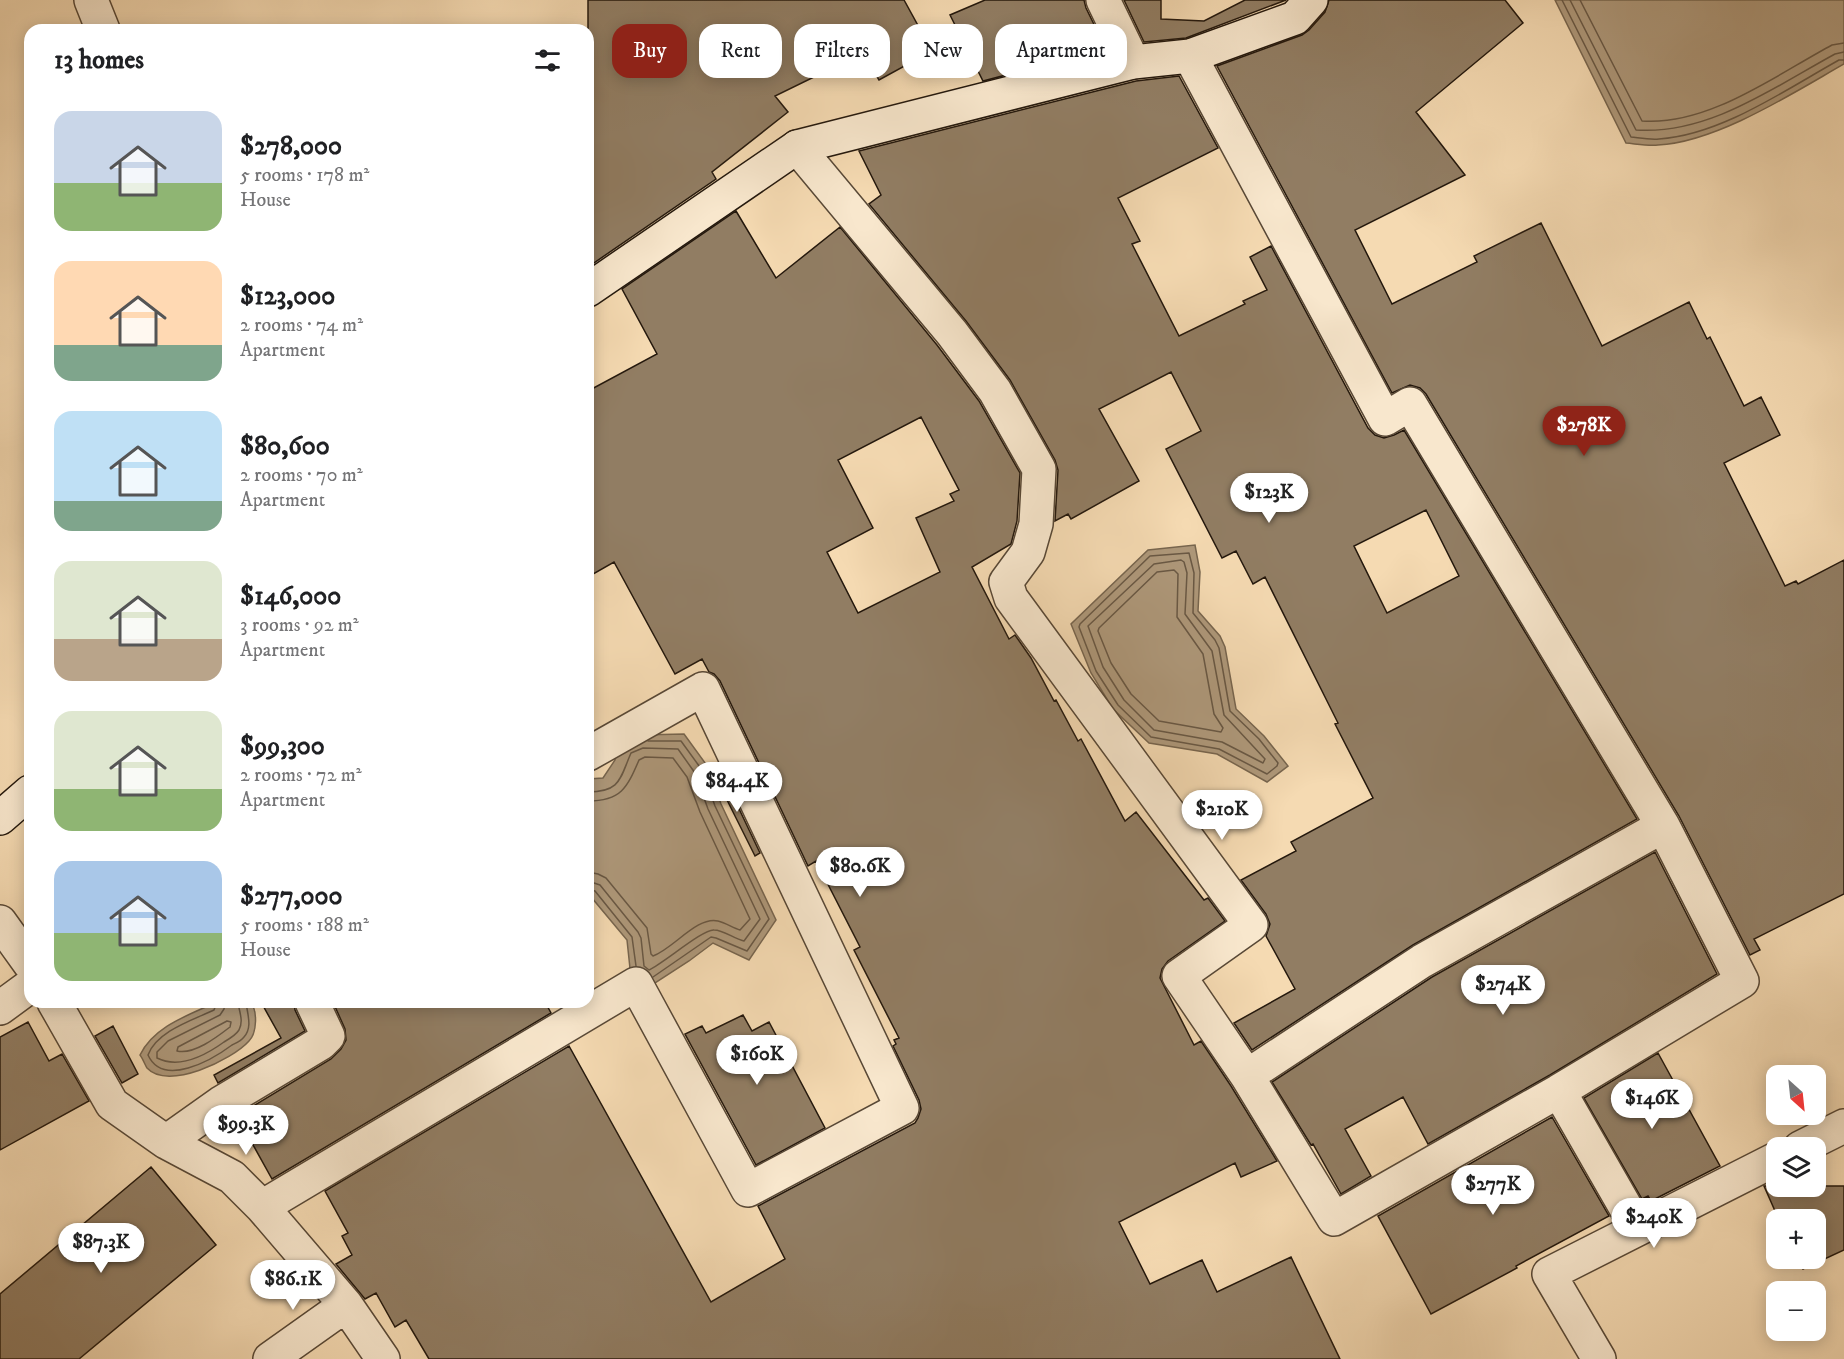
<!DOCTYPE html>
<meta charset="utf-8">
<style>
:root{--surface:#fff;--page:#f2f2f2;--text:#202124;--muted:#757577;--accent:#8f2418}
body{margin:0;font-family:"IM FELL DW Pica",serif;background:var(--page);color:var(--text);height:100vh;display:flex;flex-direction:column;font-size:22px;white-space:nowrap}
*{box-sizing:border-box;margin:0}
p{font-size:20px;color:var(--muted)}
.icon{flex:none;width:33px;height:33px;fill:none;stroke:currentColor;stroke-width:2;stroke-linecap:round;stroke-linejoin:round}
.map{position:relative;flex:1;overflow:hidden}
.details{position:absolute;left:24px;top:24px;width:570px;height:984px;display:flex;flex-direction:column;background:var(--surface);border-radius:18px;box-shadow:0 3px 15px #0003}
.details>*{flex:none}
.banner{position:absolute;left:612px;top:24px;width:570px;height:54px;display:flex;gap:12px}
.needle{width:39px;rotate:153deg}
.controls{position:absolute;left:1766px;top:1065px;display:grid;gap:12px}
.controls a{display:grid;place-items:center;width:60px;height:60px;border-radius:12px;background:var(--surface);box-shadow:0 3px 15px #0003;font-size:30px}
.price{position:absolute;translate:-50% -51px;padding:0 14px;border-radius:21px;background:#fff;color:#222;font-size:20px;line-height:39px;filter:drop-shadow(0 2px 3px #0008)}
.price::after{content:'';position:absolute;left:50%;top:36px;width:18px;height:14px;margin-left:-9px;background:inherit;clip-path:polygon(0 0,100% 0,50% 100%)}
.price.active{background:var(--accent);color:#fff}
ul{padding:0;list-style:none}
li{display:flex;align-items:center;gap:18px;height:150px;padding:0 30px}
li span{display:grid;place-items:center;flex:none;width:168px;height:120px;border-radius:18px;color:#555}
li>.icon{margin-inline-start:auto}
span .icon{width:72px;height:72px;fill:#fffc;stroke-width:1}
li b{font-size:26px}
h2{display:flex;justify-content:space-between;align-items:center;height:72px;padding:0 30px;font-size:26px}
.pill{padding:0 21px;border-radius:18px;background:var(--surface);box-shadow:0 3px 15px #0003;font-size:21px;line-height:54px}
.pill.active{background:var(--accent);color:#fff}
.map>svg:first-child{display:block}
.water{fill:#ae987a;stroke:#77654e;stroke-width:1.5}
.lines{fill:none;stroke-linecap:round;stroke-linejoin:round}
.shore{stroke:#695844;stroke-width:1.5}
.building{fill:#917d63;stroke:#24180d;stroke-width:1.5;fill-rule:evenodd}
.street-casing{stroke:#584836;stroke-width:36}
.secondary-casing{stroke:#24180d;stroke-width:36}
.street{stroke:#f8e7cd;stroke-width:33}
.secondary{stroke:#f8e7cd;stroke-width:33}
</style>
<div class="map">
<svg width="1844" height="1359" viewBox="0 0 1844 1359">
<rect width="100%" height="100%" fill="#f5dab2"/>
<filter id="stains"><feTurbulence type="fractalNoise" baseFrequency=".00333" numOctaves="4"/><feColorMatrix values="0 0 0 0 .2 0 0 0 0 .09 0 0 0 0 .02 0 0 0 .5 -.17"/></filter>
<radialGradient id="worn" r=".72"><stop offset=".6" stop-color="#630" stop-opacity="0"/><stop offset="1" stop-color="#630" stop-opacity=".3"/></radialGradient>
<path class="water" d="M1555 0H1844V64C1793 93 1717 142 1658 145 1648 146 1637 144 1626 143Z
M1195 545 1200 572 1198 611 1220 636 1225 647 1236 709 1264 736 1288 766 1267 782 1217 754 1149 743 1113 709 1091 673 1071 624 1148 550Z
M684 734 708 767 721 804 776 920 749 960 713 943 689 961 652 985 631 978 627 940 592 898 588 888V779L603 778 615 760 617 745 640 735Z
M217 1002H250C258 1010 257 1033 249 1041 232 1060 168 1091 147 1068 145 1065 143 1059 140 1055 154 1026 189 1015 217 1002Z"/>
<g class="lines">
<path class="shore" d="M1562 0 1631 137C1640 138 1650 140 1659 139 1721 135 1785 90 1839 60H1844
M1570 0 1636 130C1709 135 1774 87 1835 54L1844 52
M1580 0 1642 121C1708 126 1776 75 1832 45L1844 43
M1189 553 1194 573 1193 613 1215 640 1219 648 1230 711 1259 739 1278 763 1277 766 1267 774 1219 749 1151 737 1118 705 1096 671 1079 627 1080 624 1150 556Z
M1181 560 1184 562 1187 573 1185 614 1212 651 1224 715 1265 759 1263 763 1222 742 1154 730 1124 700 1103 667 1088 626 1154 564Z
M1174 570 1178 574 1177 617 1203 654 1214 714 1223 728 1221 732 1159 721 1131 694 1111 663 1098 631 1099 628 1157 572Z
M648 741H681L702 770 715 806 769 919 747 951 716 938 711 937 653 977
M588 792C621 792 620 778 631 753L643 748 678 749 695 773 708 809 760 919 744 941C734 939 724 930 714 930 703 929 664 963 649 970L644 966 641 938 638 932 600 885 588 881
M588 801C621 801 627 788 639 760L645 757 673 758 687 777 700 812 750 919 740 930C733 928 726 923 718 921 697 916 673 949 653 956L651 954 647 928 606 878 598 874 588 872
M588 889 595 891 632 937 636 966
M217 1002 214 1010C193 1020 157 1031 148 1055 163 1088 212 1060 232 1045 236 1043 241 1041 244 1037 253 1027 247 1013 246 1002
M225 1002 224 1009 220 1015 168 1041 157 1052V1058C179 1069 206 1055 224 1042 229 1039 236 1035 239 1030 244 1020 239 1012 238 1002
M227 1021 231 1022 230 1027C217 1037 194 1055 177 1051L178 1047Z"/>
</g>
<path class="building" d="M588 0H904L932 51 879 80 863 53 775 96 788 112 712 172 716 179 588 267Z
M985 0H1084L1086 8 1106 49 983 81 950 15Z
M1124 0H1161V19L1204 21 1245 0H1286L1186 38 1144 42Z
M1329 0H1505L1523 23 1416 112 1465 175 1355 230 1392 304 1477 262 1474 256 1541 223 1602 346 1689 302 1707 339 1710 337 1744 406 1761 397 1780 435 1724 463 1785 586 1796 581 1798 584 1844 560V894L1754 939 1760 950 1750 955 1679 816 1426 394 1420 388 1410 385 1392 393 1217 66 1302 35 1309 30 1325 12Z
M1179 76 1218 148 1118 198 1140 241 1132 244 1179 336 1245 304 1243 301 1267 290 1250 257 1271 246 1368 428 1375 435 1384 438 1394 435 1404 430 1637 819 1413 945 1252 1050 1234 1023 1295 989 1266 936 1270 924 1266 914 1241 880 1296 851 1291 842 1373 798 1335 724 1338 723 1265 577 1253 584 1236 551 1222 558 1166 449 1201 431 1171 372 1099 409 1139 481 1071 519 1068 514 1055 521 1058 470 1055 460 1010 380 966 321 869 204 881 195 859 151 1136 81ZM1426 510 1459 576 1387 613 1354 546Z
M736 211 776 278 840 227 937 345 979 401 1020 473 1017 521 1011 544 972 567 1009 639 1015 635 1031 658 1054 701 1056 700 1078 741 1081 739 1125 821 1136 812 1204 900 1208 898 1225 921 1168 961 1162 969 1160 978 1194 1045 1201 1041 1231 1086 1277 1161 1241 1177 1235 1163 1119 1222 1150 1284 1202 1260 1217 1292 1291 1257 1340 1359H429L406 1320 395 1327 376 1293 365 1299 336 1264 352 1255 342 1236 348 1233 325 1191 569 1046 711 1302 785 1259 758 1206 915 1123 918 1118 921 1109 919 1100 893 1046 896 1044 894 1040 899 1038 854 950 860 947 816 861 808 866 720 681 714 674 709 672 702 659 675 674 614 562 588 577V391L657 354 622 289ZM921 417 959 490 950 494 954 501 916 518 940 572 858 613 827 552 873 528 838 460Z
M722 773 760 853 755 856 715 776Z
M1655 852 1717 974 1550 1075 1428 1144 1403 1097 1345 1129 1371 1176 1341 1194 1313 1144 1311 1145 1272 1082 1432 977Z
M261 1002H294L295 1010 305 1031 218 1083 214 1075 281 1038Z
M333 1002H545L551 1013 272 1179 237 1116 331 1059 341 1049 346 1040 345 1029Z
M743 1015 752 1031 769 1022 825 1128 756 1165 685 1034 702 1026 706 1033Z
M28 1022 49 1061 62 1054 89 1101 0 1150V1037Z
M113 1026 138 1074 122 1083 95 1036Z
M1658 1053 1720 1166 1651 1201 1648 1196 1642 1199 1584 1098Z
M1552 1117 1609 1216 1516 1266 1517 1268 1431 1314 1378 1216Z
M151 1167 216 1245 79 1359H0V1294Z
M1764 1186H1844V1250L1803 1269 1798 1258H1815V1220H1779Z"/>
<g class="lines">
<defs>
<path id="street" d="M91 0 103 30
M1103 0 1133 62
M1190 56 1385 419 1410 404 1663 826 1422 961 1247 1076
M797 147 952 333 995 391 1039 469 1036 524 1028 552 1006 582 1011 598 1251 925 1179 976 1247 1076 1334 1219 1559 1091 1638 1229
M0 922 30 964
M54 1002 112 1104 166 1142 232 1177 262 1207 346 1305 383 1359
M0 1008 30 986
M1559 1091 1742 981 1663 826
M166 1142 221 1103 321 1043 328 1036 312 1002
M1800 1148 1844 1126
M262 1207 636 984 748 1190 902 1108 703 689 588 754
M270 1359 346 1305
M1599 1359 1549 1274 1776 1159"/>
<path id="secondary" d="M588 290 797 147 1133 62 1190 56 1295 18 1311 0
M0 818 30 792"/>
</defs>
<use href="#street" class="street-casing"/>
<use href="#secondary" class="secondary-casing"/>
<use href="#street" class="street"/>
<use href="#secondary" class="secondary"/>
</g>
<rect width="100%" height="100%" filter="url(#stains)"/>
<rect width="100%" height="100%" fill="url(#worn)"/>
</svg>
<div class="controls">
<a><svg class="needle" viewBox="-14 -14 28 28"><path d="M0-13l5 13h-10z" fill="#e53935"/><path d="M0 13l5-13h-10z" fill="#757577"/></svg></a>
<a><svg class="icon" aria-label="layers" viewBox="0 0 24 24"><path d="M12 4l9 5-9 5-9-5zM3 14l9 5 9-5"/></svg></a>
<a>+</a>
<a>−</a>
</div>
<b class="price active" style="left:1584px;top:457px">$278K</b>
<b class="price" style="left:1269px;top:524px">$123K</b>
<b class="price" style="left:737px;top:813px">$84.4K</b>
<b class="price" style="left:1222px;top:841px">$210K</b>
<b class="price" style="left:860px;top:898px">$80.6K</b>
<b class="price" style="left:1503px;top:1016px">$274K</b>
<b class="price" style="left:757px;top:1086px">$160K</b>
<b class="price" style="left:1652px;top:1130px">$146K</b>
<b class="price" style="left:246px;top:1156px">$99.3K</b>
<b class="price" style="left:1493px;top:1216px">$277K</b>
<b class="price" style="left:1654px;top:1249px">$240K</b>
<b class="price" style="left:101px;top:1274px">$87.3K</b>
<b class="price" style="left:293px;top:1311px">$86.1K</b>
<div class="banner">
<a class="pill active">Buy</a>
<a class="pill">Rent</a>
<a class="pill">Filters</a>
<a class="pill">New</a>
<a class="pill">Apartment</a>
</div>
<section class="details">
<h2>13 homes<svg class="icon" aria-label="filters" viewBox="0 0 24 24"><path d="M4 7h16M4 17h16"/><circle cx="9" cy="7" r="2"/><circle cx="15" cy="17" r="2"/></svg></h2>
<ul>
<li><span style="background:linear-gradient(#c9d6e8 60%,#8fb573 0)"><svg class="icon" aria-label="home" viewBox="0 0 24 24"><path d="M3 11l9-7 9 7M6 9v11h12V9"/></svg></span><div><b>$278,000</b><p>5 rooms · 178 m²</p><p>House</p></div></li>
<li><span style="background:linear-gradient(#ffd9b3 70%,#7fa58c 0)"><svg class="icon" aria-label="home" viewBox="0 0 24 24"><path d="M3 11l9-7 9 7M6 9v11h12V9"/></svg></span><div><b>$123,000</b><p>2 rooms · 74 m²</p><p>Apartment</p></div></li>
<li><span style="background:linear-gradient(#bfe0f5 75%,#7fa58c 0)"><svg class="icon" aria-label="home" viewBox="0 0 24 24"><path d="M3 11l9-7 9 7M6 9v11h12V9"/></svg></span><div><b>$80,600</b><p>2 rooms · 70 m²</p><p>Apartment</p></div></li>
<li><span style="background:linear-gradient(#dfe7d0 65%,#b9a48a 0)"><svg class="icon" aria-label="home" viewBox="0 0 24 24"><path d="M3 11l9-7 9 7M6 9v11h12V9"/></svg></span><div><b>$146,000</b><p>3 rooms · 92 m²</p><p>Apartment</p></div></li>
<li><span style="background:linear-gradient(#dfe7d0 65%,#8fb573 0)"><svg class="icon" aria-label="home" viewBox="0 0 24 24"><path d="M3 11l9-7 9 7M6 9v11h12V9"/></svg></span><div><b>$99,300</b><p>2 rooms · 72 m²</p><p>Apartment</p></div></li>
<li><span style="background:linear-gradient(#a9c7e8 60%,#8fb573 0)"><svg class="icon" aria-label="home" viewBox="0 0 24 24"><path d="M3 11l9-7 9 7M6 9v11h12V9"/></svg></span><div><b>$277,000</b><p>5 rooms · 188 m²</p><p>House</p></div></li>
</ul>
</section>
</div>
